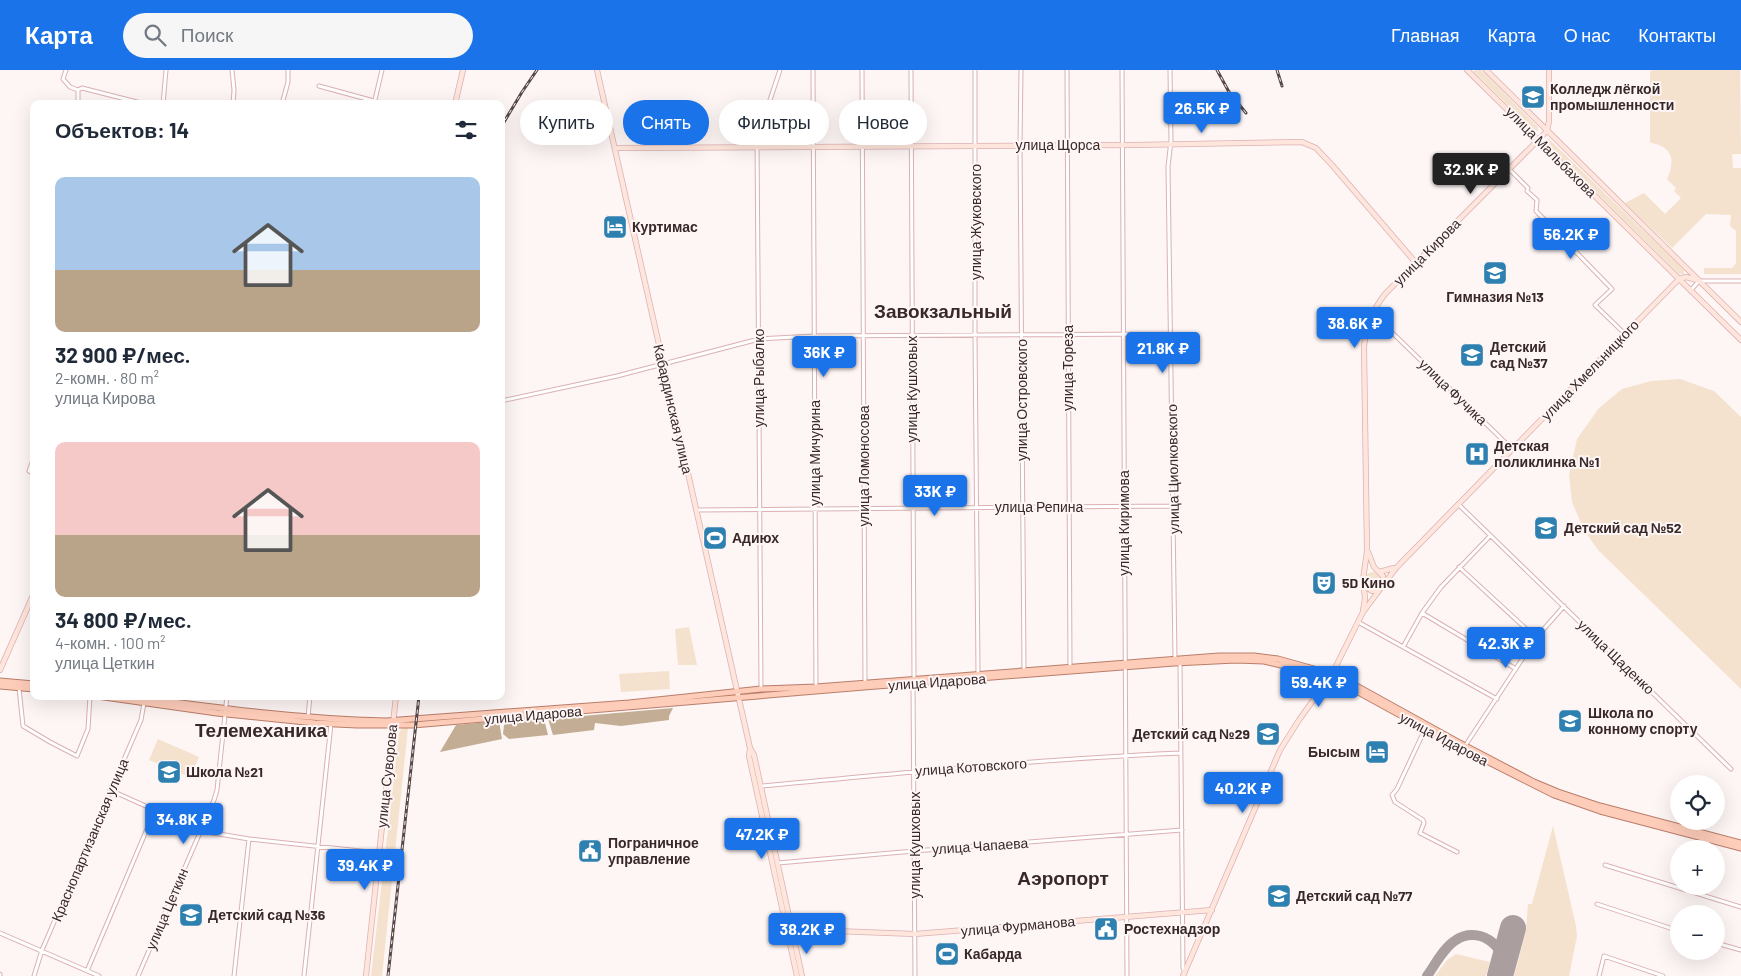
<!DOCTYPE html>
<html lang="ru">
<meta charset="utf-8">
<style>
:root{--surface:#fff;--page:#f6f6f7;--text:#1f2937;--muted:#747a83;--accent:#1a73e8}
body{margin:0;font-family:Barlow,sans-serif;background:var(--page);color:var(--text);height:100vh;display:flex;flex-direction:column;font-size:19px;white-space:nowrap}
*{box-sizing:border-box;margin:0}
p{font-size:16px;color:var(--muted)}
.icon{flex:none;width:28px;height:28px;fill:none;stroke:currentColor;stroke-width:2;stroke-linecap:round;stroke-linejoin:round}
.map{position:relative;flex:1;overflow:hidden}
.drawer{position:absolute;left:30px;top:30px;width:475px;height:600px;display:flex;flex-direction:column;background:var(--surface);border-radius:10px;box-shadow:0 5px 20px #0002}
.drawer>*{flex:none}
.banner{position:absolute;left:520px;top:30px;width:475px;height:45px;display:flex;gap:10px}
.buttons{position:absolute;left:1670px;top:705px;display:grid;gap:10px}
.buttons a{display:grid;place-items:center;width:55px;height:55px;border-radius:50%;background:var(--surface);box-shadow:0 5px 20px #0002;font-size:25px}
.price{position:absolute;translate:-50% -42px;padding:0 11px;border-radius:5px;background:var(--accent);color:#fff;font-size:16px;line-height:32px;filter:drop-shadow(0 1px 2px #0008)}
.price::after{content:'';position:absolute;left:50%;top:30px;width:15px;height:11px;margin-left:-8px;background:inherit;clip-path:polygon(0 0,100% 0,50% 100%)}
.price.selected{background:#222;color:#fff}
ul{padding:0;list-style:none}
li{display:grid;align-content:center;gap:10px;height:265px;padding:0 25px}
li span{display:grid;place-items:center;height:155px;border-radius:10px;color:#555}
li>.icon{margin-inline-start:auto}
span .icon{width:90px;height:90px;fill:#fffc;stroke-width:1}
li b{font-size:21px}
h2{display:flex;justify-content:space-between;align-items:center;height:60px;padding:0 25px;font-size:21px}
.tag{padding:0 18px;border-radius:22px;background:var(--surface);box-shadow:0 5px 20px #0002;font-size:18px;line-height:45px}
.tag.selected{background:var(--accent);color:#fff}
header{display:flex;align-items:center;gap:30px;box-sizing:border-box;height:70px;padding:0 25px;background:var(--accent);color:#fff}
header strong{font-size:24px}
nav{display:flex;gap:28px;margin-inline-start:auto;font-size:18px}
.search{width:350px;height:45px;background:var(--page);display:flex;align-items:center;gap:12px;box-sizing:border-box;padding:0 18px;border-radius:28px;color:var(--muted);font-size:19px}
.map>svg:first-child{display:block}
.green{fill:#f4e2ce}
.forest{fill:#c3ad95}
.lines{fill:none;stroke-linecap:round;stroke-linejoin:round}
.taxiway{stroke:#aa9e9f;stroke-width:10}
.runway{stroke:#aa9e9f;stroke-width:26}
.street-casing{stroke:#dcb1b3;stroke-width:5}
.secondary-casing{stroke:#dcb1b3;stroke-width:6}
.primary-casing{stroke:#b97d69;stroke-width:7}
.street{stroke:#fff;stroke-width:3}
.secondary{stroke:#ffe6dc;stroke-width:4.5}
.primary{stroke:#fecdba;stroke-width:5}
.rail-casing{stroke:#574849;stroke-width:3}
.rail{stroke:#fef5f5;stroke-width:1;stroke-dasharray:4;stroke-linecap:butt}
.labels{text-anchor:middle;stroke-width:4;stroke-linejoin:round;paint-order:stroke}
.poi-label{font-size:14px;font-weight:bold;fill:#382829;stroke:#fef5f5;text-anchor:start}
.street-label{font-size:14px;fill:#382829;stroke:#fef5f5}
.district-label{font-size:19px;font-weight:bold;fill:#382829;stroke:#fef5f5}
</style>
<header>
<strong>Карта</strong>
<div class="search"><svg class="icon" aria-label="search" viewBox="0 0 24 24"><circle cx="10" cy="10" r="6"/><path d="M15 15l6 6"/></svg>Поиск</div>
<nav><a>Главная</a><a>Карта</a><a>О нас</a><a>Контакты</a></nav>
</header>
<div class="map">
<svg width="1741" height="906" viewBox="0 0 1741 906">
<rect width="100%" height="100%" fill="#fef5f5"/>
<path class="green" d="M1474 0H1481L1538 57V61L1535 62 1474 2Z
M1652 0H1740L1741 84H1732L1733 98H1741V204H1704V198H1732L1736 193V161L1730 156 1731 145 1706 144 1672 178 1625 133 1644 123 1665 144 1681 128 1674 121 1676 118 1667 109C1672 98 1676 83 1661 76 1658 74 1653 74 1650 72V2Z
M1548 68 1684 200V204H1679L1546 73 1545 71Z
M1680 309 1714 321 1741 347V619L1598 480 1584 460 1572 432 1569 405 1577 369 1599 338 1622 319 1651 311Z
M1365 510a8 8 0 1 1 16 0a8 8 0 1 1-16 0Z
M689 557 697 595H678L675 559Z
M669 601 670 619 621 622 619 604Z
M402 658H408L382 906H371L399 663Z
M158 669 199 687 190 707 149 690Z
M1553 756 1576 856 1577 866 1569 906H1514L1526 861 1528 834H1532Z
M1456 884 1490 892 1486 906H1435L1447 890Z"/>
<path class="forest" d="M673 638 669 646V650L621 656 595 653 594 660 553 665 548 649Z
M531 649H544L548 665 509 669 503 664 504 655 510 651Z
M499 651 502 669 440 682 456 655Z"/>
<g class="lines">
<path class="taxiway" d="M1427 906C1435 895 1444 877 1456 870 1477 856 1507 874 1502 899"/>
<path class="runway" d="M1500 906 1513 858"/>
<defs>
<path id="street" d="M66 0 63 9 70 17 78 20V34
M232 0 234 20 233 34
M813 0 816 617
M862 0 865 612
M911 0 914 609
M975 0V266L978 603
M1021 0 1020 75 1024 600
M1067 0 1070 597
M1122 0 1127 906
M1170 0 1171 70 1168 97 1175 588
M319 16 385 34
M78 20 82 18 145 34
M163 34 166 0
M282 34 288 12V0
M374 34 382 0
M1509 99 1528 118 1527 121 1537 130 1536 141 1612 219 1595 235 1625 264
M1691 220 1699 211H1741
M1372 243 1512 379
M501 331 617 306 759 269 814 266 1171 264
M34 387 29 401 34 404
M1458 434 1731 699
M696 440 1174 436
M1459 497 1536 568
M1422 543 1516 599
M1358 552 1497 629
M1403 577 1422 543 1441 517 1490 466
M1180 593 1183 898 1185 902
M913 613 915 906
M19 618 23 656 50 672 77 686 88 659 90 626
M761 618 757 69 780 0
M308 647 310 626
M1425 659 1397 719 1392 725 1395 732 1423 750 1424 753 1420 763 1457 782
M1465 676 1536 568 1564 536
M761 716C901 703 1041 689 1181 683
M110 720 201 761 249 769 379 783
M778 793 914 781 1182 760
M1605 795 1741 837
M1597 834 1679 861
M0 863 99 906
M1716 873 1741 880
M87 901 155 740
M0 904V906
M34 906 42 880 141 650 144 633
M138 906 214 730 217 720 227 626
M234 906 249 769
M304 906 331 654
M1599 906 1604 886 1663 906"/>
<path id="secondary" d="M597 0 750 678 749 686 797 906
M1467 0 1741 270
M1486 0 1741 252
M455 34 463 0
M615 78 1135 75 1302 72 1316 78 1332 95 1416 193
M1679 209 1686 207 1697 210
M1368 482 1374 497 1383 506V514
M1379 502 1394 498
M1365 516 1372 521 1379 519
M1363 541 1365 528 1363 510 1367 481 1364 277C1366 256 1372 241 1385 224L1547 61 1549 51V0
M0 600 34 523
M750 678 754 685 802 906
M789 869 816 862 835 861 915 864 1212 840
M366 906 396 626
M1183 906 1280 680 1299 650 1332 604 1363 542 1396 498 1679 209"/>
<path id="primary" d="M0 611 34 614
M0 616 34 619
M97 626 217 643 315 653 357 655H413L864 617 1174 593 1236 590 1264 591 1301 600 1340 612 1453 674 1554 725 1600 741 1741 778
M129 626C215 638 300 649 386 651L629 633 761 619 816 617 1219 586H1254L1278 589 1332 604 1342 608 1456 671 1534 712 1558 722 1600 736 1741 773"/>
</defs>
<use href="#street" class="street-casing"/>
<use href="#secondary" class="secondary-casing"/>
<use href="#primary" class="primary-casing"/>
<use href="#street" class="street"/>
<use href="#secondary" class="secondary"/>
<use href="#primary" class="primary"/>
<defs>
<path id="rail" d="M1217 0 1229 22 1246 43
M1277 0 1282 16
M501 57 522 22 537 0
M388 906 419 626"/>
</defs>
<use href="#rail" class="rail-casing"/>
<use href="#rail" class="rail"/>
</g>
<defs>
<symbol id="university-square" viewBox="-11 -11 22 22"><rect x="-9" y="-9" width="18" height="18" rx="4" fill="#2e80b1" stroke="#fef5f5"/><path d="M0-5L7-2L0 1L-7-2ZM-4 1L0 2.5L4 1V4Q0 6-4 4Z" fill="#fff"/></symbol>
<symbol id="hotel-square" viewBox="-11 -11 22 22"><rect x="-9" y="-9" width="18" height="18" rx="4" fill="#2e80b1" stroke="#fef5f5"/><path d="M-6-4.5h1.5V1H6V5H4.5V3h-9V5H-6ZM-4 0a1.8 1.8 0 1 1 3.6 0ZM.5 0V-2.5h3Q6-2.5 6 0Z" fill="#fff"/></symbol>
<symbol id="school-square" viewBox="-11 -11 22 22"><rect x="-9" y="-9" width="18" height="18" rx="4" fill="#2e80b1" stroke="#fef5f5"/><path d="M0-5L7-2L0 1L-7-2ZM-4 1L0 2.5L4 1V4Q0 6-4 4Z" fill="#fff"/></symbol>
<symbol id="hospital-square" viewBox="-11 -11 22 22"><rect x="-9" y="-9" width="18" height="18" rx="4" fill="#2e80b1" stroke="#fef5f5"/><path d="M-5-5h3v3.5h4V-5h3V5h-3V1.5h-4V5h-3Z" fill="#fff"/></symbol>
<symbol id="stadium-square" viewBox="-11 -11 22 22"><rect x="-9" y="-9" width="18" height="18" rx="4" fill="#2e80b1" stroke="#fef5f5"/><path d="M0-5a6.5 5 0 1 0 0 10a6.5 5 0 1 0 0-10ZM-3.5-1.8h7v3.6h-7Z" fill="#fff"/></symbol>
<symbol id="theatre-square" viewBox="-11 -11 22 22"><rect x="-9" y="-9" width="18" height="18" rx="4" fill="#2e80b1" stroke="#fef5f5"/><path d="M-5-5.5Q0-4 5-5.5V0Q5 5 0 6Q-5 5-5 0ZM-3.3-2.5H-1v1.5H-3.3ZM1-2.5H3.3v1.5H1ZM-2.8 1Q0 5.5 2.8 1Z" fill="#fff"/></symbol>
<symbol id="civic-square" viewBox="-11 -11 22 22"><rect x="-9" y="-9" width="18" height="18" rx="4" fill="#2e80b1" stroke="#fef5f5"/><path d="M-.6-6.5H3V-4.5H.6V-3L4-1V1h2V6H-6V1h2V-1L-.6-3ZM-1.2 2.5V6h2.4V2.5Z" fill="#fff"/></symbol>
</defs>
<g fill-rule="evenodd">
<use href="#university-square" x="1519" y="13" width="28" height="28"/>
<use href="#hotel-square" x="601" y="143" width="28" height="28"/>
<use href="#school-square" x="1481" y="189" width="28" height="28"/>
<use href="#school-square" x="1458" y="271" width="28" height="28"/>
<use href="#hospital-square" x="1463" y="370" width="28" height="28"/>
<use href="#school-square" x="1532" y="444" width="28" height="28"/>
<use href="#stadium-square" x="701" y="454" width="28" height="28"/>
<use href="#theatre-square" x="1310" y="499" width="28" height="28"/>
<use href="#school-square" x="1556" y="637" width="28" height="28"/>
<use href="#school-square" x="1254" y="650" width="28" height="28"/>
<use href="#hotel-square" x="1363" y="668" width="28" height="28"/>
<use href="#school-square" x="155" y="688" width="28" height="28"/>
<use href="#civic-square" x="576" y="767" width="28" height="28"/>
<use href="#school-square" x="1265" y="812" width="28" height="28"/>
<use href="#school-square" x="177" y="831" width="28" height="28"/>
<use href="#civic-square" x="1092" y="845" width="28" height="28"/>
<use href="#stadium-square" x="933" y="870" width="28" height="28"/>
</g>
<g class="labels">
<g class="poi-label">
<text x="1550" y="24">Колледж лёгкой<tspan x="1550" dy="16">промышленности</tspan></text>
<text x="632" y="162">Куртимас</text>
<text x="1495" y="232" text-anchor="middle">Гимназия №13</text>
<text x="1490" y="282">Детский<tspan x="1490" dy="16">сад №37</tspan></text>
<text x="1494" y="381">Детская<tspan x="1494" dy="16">поликлинка №1</tspan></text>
<text x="1564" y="463">Детский сад №52</text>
<text x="732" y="473">Адиюх</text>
<text x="1342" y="518">5D Кино</text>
<text x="1588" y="648">Школа по<tspan x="1588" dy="16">конному спорту</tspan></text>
<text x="1250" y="669" text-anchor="end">Детский сад №29</text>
<text x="1360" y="687" text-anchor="end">Бысым</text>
<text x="186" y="707">Школа №21</text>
<text x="608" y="778">Пограничное<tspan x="608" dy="16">управление</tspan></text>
<text x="1296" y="831">Детский сад №77</text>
<text x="208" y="850">Детский сад №36</text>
<text x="1124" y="864">Ростехнадзор</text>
<text x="964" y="889">Кабарда</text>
</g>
<g class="street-label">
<text x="1058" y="80">улица Щорса</text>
<text transform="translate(1551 82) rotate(45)" y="5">улица Мальбахова</text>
<text transform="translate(976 152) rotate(-90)" y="5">улица Жуковского</text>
<text transform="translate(1427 182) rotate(-45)" y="5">улица Кирова</text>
<text transform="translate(1068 298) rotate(-90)" y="5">улица Тореза</text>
<text transform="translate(1590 300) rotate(-46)" y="5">улица Хмельницкого</text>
<text transform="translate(759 308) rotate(-90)" y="5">улица Рыбалко</text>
<text transform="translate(912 319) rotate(-90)" y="5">улица Кушховых</text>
<text transform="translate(1453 322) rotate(44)" y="5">улица Фучика</text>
<text transform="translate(1022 330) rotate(-90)" y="5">улица Островского</text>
<text transform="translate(673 339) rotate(77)" y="5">Кабардинская улица</text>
<text transform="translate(815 383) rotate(-90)" y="5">улица Мичурина</text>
<text transform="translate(864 396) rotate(-90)" y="5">улица Ломоносова</text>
<text transform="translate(1173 399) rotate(-91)" y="5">улица Циолковского</text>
<text x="1039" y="442">улица Репина</text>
<text transform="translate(1124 453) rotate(-90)" y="5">улица Киримова</text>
<text transform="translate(1616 587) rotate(44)" y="5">улица Щаденко</text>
<text transform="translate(937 612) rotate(-4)" y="5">улица Идарова</text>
<text transform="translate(533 645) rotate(-5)" y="5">улица Идарова</text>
<text transform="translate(1444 669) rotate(28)" y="5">улица Идарова</text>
<text transform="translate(971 697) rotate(-4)" y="5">улица Котовского</text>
<text transform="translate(387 706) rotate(-84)" y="5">улица Суворова</text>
<text transform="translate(90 770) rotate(-67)" y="5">Краснопартизанская улица</text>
<text transform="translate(915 775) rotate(-90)" y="5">улица Кушховых</text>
<text transform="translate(980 776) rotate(-4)" y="5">улица Чапаева</text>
<text transform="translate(167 839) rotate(-67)" y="5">улица Цеткин</text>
<text transform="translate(1018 856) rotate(-5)" y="5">улица Фурманова</text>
</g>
<g class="district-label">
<text x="943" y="248">Завокзальный</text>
<text x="261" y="667">Телемеханика</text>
<text x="1063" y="815">Аэропорт</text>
</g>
</g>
</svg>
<div class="buttons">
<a><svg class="icon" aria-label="locate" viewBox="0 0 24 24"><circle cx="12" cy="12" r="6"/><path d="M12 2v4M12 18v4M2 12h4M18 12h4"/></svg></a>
<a>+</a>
<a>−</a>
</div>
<b class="price" style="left:1202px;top:64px">26.5K ₽</b>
<b class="price selected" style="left:1471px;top:125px">32.9K ₽</b>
<b class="price" style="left:1571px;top:190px">56.2K ₽</b>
<b class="price" style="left:1355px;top:279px">38.6K ₽</b>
<b class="price" style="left:1163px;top:304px">21.8K ₽</b>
<b class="price" style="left:824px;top:308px">36K ₽</b>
<b class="price" style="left:935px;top:447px">33K ₽</b>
<b class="price" style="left:1506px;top:599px">42.3K ₽</b>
<b class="price" style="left:1319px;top:638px">59.4K ₽</b>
<b class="price" style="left:1243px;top:744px">40.2K ₽</b>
<b class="price" style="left:184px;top:775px">34.8K ₽</b>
<b class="price" style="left:762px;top:790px">47.2K ₽</b>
<b class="price" style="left:365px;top:821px">39.4K ₽</b>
<b class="price" style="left:807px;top:885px">38.2K ₽</b>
<div class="banner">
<a class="tag">Купить</a>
<a class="tag selected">Снять</a>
<a class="tag">Фильтры</a>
<a class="tag">Новое</a>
</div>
<section class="drawer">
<h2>Объектов: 14<svg class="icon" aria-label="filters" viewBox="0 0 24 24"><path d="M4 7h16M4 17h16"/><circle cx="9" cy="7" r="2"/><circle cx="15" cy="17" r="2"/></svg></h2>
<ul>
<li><span style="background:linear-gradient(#a9c7e8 60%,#b9a48a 0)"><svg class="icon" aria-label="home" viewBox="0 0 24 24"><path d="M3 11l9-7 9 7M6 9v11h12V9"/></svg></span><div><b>32 900 ₽/мес.</b><p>2-комн. · 80 m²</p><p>улица Кирова</p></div></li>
<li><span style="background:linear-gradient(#f6c9c9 60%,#b9a48a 0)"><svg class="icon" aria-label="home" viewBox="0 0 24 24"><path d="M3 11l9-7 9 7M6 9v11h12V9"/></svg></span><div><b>34 800 ₽/мес.</b><p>4-комн. · 100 m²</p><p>улица Цеткин</p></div></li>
</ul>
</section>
</div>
